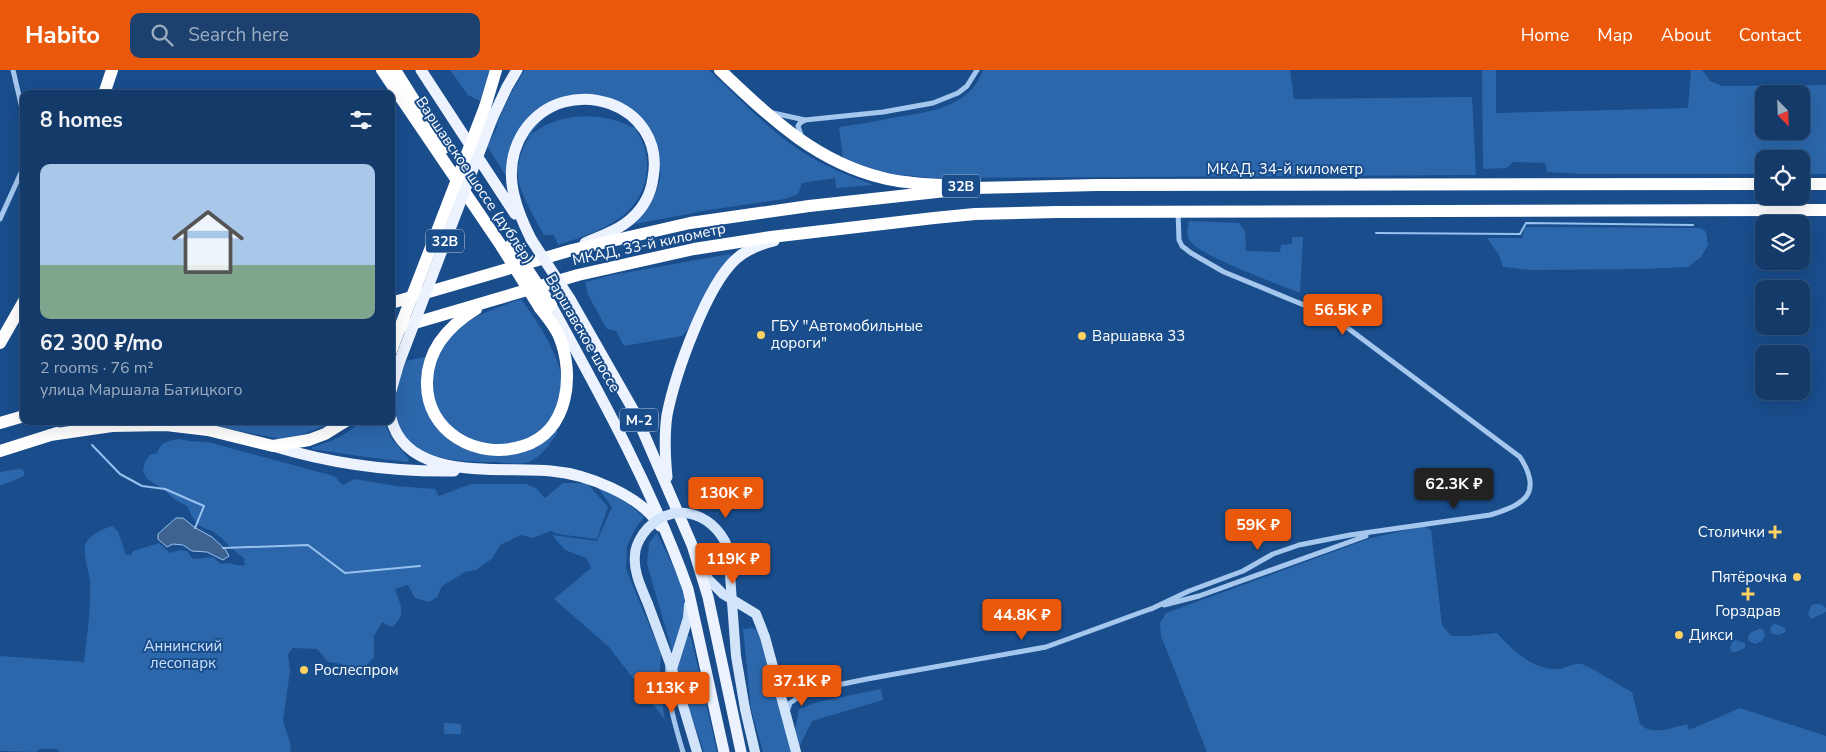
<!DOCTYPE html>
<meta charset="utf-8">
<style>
:root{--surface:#133a69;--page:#1c416f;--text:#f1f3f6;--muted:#9dadc0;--line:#32547d;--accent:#ea580c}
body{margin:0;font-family:"Nunito Sans",sans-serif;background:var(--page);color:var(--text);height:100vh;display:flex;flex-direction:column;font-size:19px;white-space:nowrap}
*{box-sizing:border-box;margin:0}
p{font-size:16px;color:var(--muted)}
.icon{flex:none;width:28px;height:28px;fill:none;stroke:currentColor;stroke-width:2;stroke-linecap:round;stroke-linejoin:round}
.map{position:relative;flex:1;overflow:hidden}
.drawer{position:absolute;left:20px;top:20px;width:375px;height:335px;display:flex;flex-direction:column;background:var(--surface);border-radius:10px;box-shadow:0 5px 20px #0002,0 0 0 1px var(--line)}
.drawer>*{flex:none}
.needle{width:32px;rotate:157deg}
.tools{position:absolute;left:1755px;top:15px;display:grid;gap:10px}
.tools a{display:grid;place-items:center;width:55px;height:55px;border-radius:10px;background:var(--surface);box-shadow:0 5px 20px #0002,0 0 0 1px var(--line);font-size:25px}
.price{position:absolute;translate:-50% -42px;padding:0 11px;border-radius:5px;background:var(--accent);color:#fff;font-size:16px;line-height:32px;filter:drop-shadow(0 1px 2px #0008)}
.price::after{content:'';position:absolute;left:50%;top:30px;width:15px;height:11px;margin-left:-8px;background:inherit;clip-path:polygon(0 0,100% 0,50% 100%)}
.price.active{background:#222;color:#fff}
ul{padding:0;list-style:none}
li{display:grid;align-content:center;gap:10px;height:265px;padding:0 20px}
li span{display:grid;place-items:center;height:155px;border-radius:10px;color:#555}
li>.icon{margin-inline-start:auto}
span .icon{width:90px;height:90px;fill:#fffc;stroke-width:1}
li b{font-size:21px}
h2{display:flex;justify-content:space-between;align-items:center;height:60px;padding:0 20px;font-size:21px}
header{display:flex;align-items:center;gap:30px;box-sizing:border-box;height:70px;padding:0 25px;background:var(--accent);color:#fff}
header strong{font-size:24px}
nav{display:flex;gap:28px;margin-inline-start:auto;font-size:18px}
.search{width:350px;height:45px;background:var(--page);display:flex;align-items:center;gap:12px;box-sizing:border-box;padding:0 18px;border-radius:10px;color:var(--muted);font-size:19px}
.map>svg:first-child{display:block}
.green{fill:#2c67ab;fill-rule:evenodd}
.water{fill:#3e6391;stroke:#97c2f0}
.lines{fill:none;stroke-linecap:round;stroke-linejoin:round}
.stream{stroke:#97c2f0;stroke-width:2}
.street{stroke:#a5c7ee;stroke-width:5}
.secondary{stroke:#d2e4fa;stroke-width:10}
.primary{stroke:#ecf3ff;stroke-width:11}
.highway{stroke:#fff;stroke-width:12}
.secondary-bridge{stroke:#d2e4fa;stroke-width:10}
.primary-bridge{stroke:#ecf3ff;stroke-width:11}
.highway-bridge{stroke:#fff;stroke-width:12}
.poi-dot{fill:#ffd062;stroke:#194d8c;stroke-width:2}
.labels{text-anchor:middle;stroke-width:4;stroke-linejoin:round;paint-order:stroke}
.shield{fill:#194d8c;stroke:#bacadc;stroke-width:1}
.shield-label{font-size:14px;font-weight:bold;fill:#fff}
.street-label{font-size:15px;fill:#fff;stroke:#194d8c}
.poi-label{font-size:15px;fill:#fff;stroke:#194d8c;text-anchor:start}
.park-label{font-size:15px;fill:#cbe1fa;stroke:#194d8c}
</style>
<header>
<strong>Habito</strong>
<div class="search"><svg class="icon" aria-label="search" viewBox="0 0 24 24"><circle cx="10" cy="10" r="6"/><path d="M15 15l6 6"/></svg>Search here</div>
<nav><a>Home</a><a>Map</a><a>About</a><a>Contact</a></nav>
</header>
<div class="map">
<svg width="1826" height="682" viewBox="0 0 1826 682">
<rect width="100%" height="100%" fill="#194d8c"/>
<path class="green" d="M450 0H490L480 31 468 25Z
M525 0H709C736 25 762 53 792 75 817 93 846 105 874 115L836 118 835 108 802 113 798 124 785 129 709 140 635 154C731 47 528 0 506 106L487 76 498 56 496 55 512 21Z
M983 0H1290L1294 29 1472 27 1476 105 932 108 882 103 843 89 839 57C859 54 878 51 897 47 930 42 970 37 983 0Z
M1482 0H1496V43L1688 38 1691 0H1702L1710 11 1722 16 1826 15V104H1801V89H1764V104H1581L1547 102 1545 93 1513 92 1507 98 1483 99ZM1764 24H1801V61H1764Z
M587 34C596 36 605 37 614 41 651 60 658 110 630 139 612 158 582 167 558 175L554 165H544C535 148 522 128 518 109 514 86 534 52 554 41 564 35 576 35 587 34Z
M1189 151 1239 153 1245 161 1246 181 1280 182 1281 175 1292 174V167H1303L1300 223C1280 215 1198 185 1190 171 1186 164 1187 158 1189 151Z
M1525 157 1701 158 1706 162 1708 175 1701 187 1688 197 1644 199 1532 200 1503 197 1499 185 1487 168H1522Z
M730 184 732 187 692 255 682 266 624 276 616 261 607 259 588 225 585 212 612 205Z
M521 229C538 252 558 282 562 310 562 316 560 323 558 329 550 372 500 386 465 366 461 364 455 362 452 358 448 355 446 350 443 346 434 333 429 318 433 303 444 254 479 244 521 229Z
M425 287C423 299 420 310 421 321 427 371 483 398 527 380 537 377 546 367 555 360L558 362C550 373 543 386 529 392 520 395 505 393 495 392 457 392 403 391 396 343 393 326 401 307 406 291Z
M190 351H293L299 353 331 351 324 356 304 364 280 369Z
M361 351H383L392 369 409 389 408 392 366 387 312 379V377C331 372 347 365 361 351Z
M180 369 189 371 208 372 334 406 343 415 354 409 396 416 435 419 439 426 471 414H526L536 418 545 428 563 413H587L608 437 597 469 557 464 551 461 533 468 521 465 500 475 493 488 476 500 465 502 442 516 437 527 429 532 415 528 408 515 395 519C400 536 408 543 392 557L382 552 374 566V587L358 605H348L342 594 328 592 317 579 293 578 288 584 290 601 283 651 291 676 290 682H59L57 679H40L36 682 0 681V586L84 592C87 566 91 540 90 514 90 502 83 488 85 476 88 465 103 459 112 456L118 461 126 485H131L133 481 159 473 170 483 179 480 187 481 193 489 213 487 221 494C231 491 236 497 245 495L244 488C232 481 225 470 214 462 208 459 201 458 197 453 192 448 190 442 187 436L174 429 162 418 147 409 143 401 145 391 150 385 157 383C162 371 167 371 180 369Z
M20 399 24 401V406L0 416V402Z
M595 414 626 432 644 447 635 459 627 476 626 499 661 584 659 616 665 650 609 577 554 529 591 498 586 488 565 480 552 465 597 471 612 437Z
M1424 456 1431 460 1442 555 1451 566H1468L1497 563C1512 580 1534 601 1559 599 1566 598 1574 593 1581 594 1590 596 1622 617 1632 622L1640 654C1651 666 1672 658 1687 654L1689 660 1740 638 1826 666V682H1207L1161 566 1160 553 1166 543 1371 468Z
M657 463 682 515 686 540 673 584 647 494 649 473Z
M1814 534H1821L1826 538V542L1811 549 1808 544 1811 536Z
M1774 553 1785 558 1786 562 1779 565 1772 564 1770 559Z
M751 558 759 560 793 682H763L751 639 743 559Z
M1761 558 1764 560 1765 565 1762 571 1755 574 1749 571 1748 567 1750 563Z
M686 566 691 567 717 682H704L675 600Z
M1735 570 1745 573V578L1736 582H1732L1730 579 1732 572Z
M881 619 883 630 812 651 799 677 795 660 799 639 818 632Z
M444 653 461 654V664H444Z"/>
<path class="water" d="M176 448H183L194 457 212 467 225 479 229 486 223 490 207 482 192 481 183 475 173 474 167 477 158 469V464Z"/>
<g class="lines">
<path class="stream" d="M1376 163 1520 164 1526 153 1693 155
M92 375 120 404 142 416 165 419 204 436 195 458
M223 478 308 475 345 503 420 496"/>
<path class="street" d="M13 0 24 47
M773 43 805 50 883 42 933 33 958 23 967 16 977 0
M801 65 798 56 800 53 805 50
M0 149 24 96
M1164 535 1199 526 1366 466
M1151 539 1189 521 1243 501 1273 484 1299 475 1350 465 1490 445C1525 435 1543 423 1520 387L1333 247 1224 202 1191 183 1182 176 1179 170 1178 142
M668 594C666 625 674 652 683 682
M778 610 793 617 808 621
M787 642 790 633 808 621 867 609 1046 577 1153 538"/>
<path class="secondary" d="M701 498 709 510 723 524 756 544 765 567 796 682
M648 534 672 599 697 682
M672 599 688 548 689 535
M745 639 755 682"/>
<path class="primary" d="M421 0 515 144
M492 49 507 17 517 0
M531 169C513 133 501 97 524 61 566 0 667 33 653 108 651 123 644 137 632 148 619 160 601 166 585 173
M570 229 635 343 692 475 708 527 741 682
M551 235C602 328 652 418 688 519L724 682
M391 321 399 293
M391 348C406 413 502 396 551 401 587 404 640 425 660 456
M273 376C332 394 393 402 454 401
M667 407C665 386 664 366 667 345 675 305 706 216 736 189 747 179 761 174 774 171"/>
<path class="highway" d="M382 0 502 177
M395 0 444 78
M720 0C770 47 814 91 883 108 902 113 923 114 943 115
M104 24 112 0
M485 37 496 0
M1801 114H1826
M391 233 572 180 690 153 809 136 973 118 1097 115 1764 114
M476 239C450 255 428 278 427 311 425 362 478 391 523 376 569 362 575 304 559 266 555 256 547 247 540 238
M391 260 578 205 694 179 771 167 934 148 975 144 1056 142 1826 140
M0 273 24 231
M0 353 24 346
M50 365 112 356 166 355 208 360 273 376 309 370 325 364 346 351
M0 381 57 363"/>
<path class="secondary-bridge" d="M648 534C642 519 633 502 635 485 635 478 639 470 643 464 668 429 713 440 728 478L736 586 745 639"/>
<path class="primary-bridge" d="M531 169 570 229
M399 293 492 49"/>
<path class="highway-bridge" d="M511 175 551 235
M502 177 540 238
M391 281 485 37"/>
</g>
<g class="poi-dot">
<circle cx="761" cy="265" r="5"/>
<circle cx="1082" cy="266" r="5"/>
<path d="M1772.5 454.5h5v5h5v5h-5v5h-5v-5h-5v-5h5z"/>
<circle cx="1797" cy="507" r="5"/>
<path d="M1745.5 516.5h5v5h5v5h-5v5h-5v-5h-5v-5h5z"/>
<circle cx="1679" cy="565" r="5"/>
<circle cx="304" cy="600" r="5"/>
</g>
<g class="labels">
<g class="shield">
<rect x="942" y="104.5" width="38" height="23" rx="4"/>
<rect x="426" y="159.5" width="38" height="23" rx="4"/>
<rect x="620" y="338.5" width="38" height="23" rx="4"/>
</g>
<g class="shield-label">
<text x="961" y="121">32B</text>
<text x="445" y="176">32B</text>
<text x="639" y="355">М-2</text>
</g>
<g class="street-label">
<text x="1285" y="104">МКАД, 34-й километр</text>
<text transform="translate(475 110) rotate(56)" y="5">Варшавское шоссе (дублёр)</text>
<text transform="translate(649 174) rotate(-12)" y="5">МКАД, 33-й километр</text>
<text transform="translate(583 263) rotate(60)" y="5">Варшавское шоссе</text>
</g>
<g class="poi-label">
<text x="771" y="261">ГБУ "Автомобильные<tspan x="771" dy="17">дороги"</tspan></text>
<text x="1092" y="271">Варшавка 33</text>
<text x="1765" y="467" text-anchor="end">Столички</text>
<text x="1787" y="512" text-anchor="end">Пятёрочка</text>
<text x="1748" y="546" text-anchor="middle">Горздрав</text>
<text x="1689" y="570">Дикси</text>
<text x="314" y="605">Рослеспром</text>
</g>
<g class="park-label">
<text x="183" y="581">Аннинский<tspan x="183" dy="17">лесопарк</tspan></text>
</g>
</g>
</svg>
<div class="tools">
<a><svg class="needle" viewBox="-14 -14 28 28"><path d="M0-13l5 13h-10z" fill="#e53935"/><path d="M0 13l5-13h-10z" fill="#9dadc0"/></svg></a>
<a><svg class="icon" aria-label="locate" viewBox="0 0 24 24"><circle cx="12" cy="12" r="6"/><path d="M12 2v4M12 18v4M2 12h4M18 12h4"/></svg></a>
<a><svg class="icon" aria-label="layers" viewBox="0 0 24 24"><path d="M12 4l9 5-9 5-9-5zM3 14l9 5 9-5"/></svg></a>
<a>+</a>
<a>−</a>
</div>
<b class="price" style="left:1343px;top:266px">56.5K ₽</b>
<b class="price active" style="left:1454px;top:440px">62.3K ₽</b>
<b class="price" style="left:726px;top:449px">130K ₽</b>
<b class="price" style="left:1258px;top:481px">59K ₽</b>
<b class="price" style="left:733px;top:515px">119K ₽</b>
<b class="price" style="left:1022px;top:571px">44.8K ₽</b>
<b class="price" style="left:802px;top:637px">37.1K ₽</b>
<b class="price" style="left:672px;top:644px">113K ₽</b>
<section class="drawer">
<h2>8 homes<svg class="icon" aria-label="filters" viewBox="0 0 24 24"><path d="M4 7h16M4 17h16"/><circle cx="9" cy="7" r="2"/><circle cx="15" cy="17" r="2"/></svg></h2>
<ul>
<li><span style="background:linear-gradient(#a9c7e8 65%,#7fa58c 0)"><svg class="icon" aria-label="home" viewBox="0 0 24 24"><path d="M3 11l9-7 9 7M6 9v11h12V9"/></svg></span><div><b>62 300 ₽/mo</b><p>2 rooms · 76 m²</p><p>улица Маршала Батицкого</p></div></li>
</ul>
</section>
</div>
